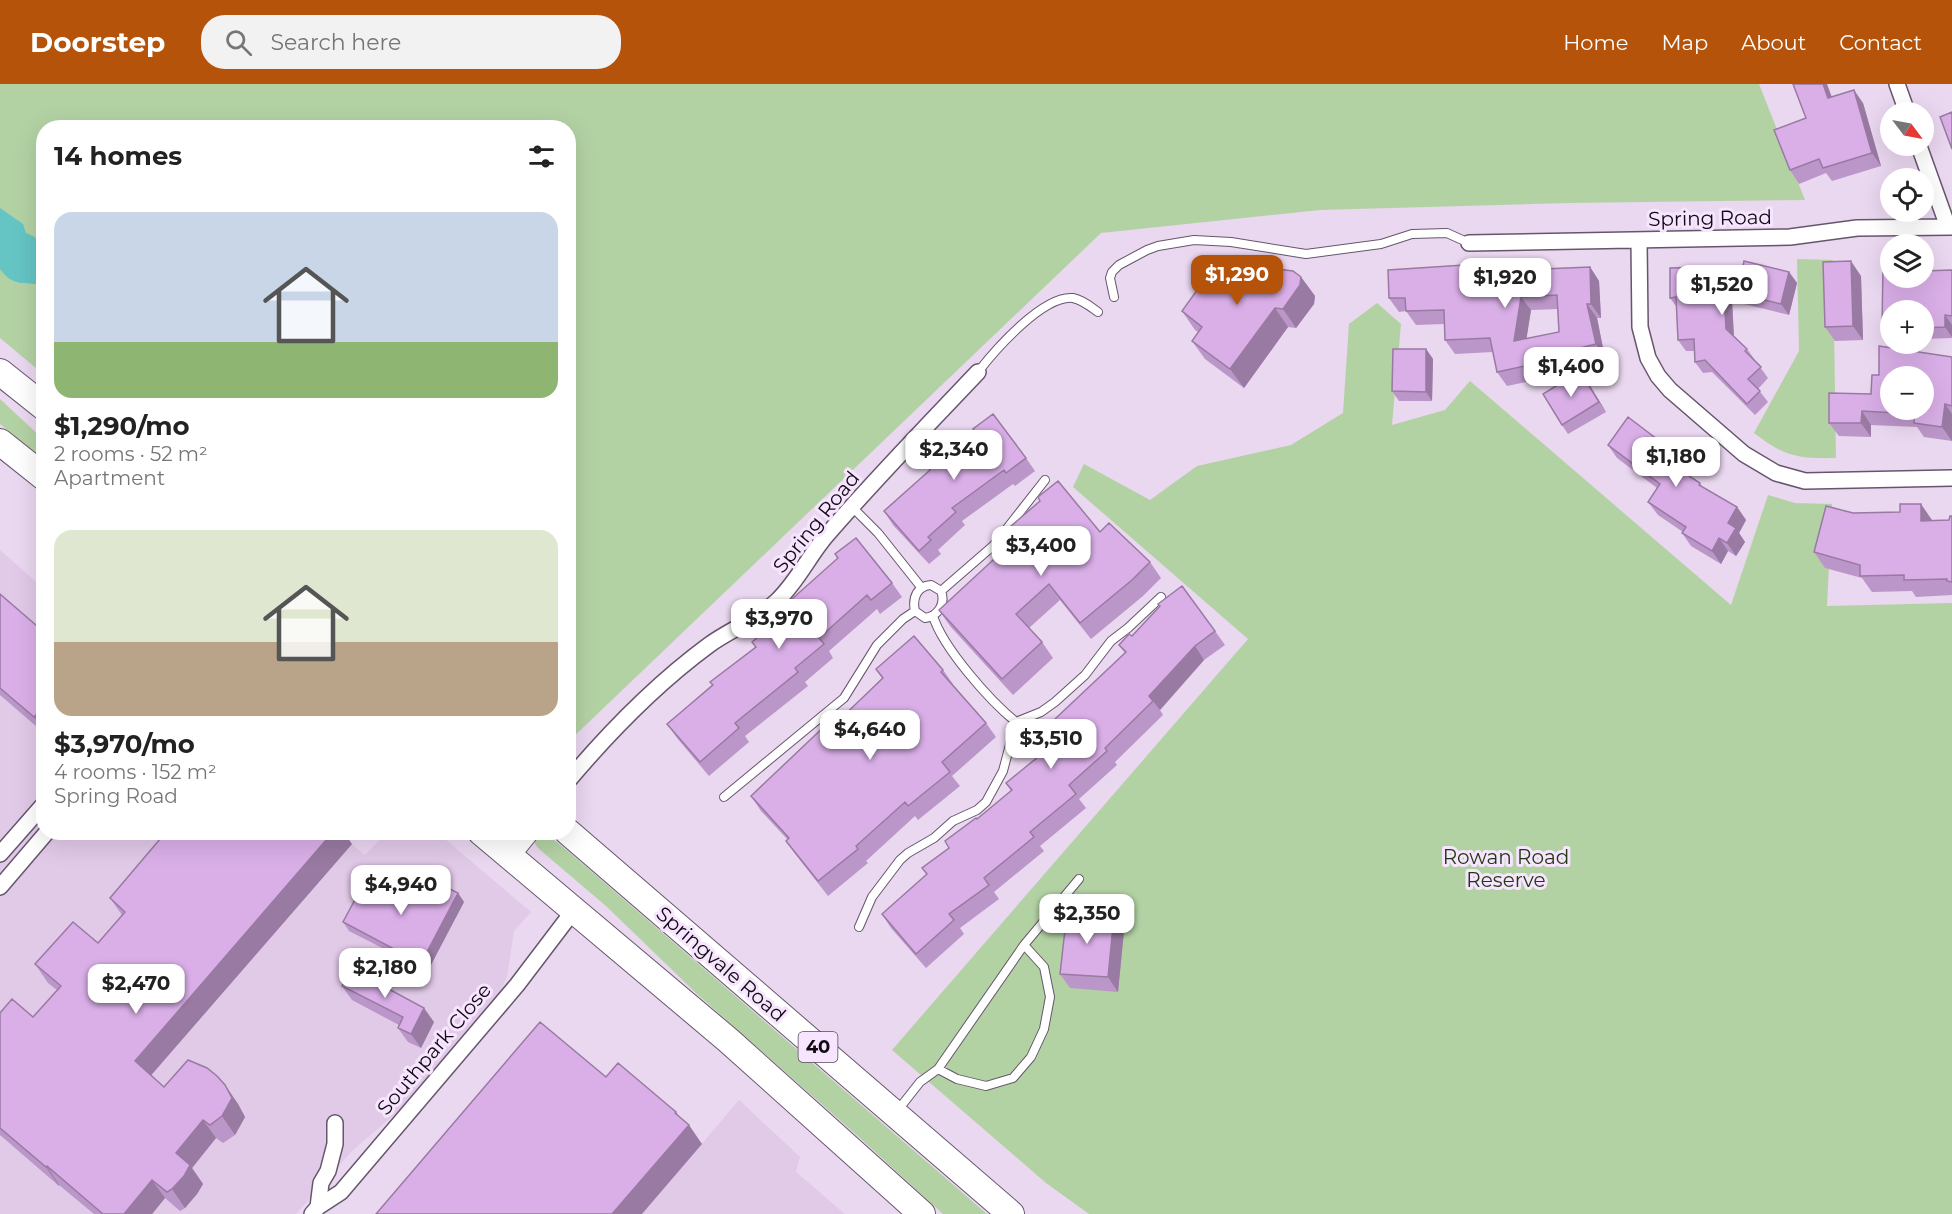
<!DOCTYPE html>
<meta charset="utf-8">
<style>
:root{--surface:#fff;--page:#f2f2f2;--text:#222;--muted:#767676;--accent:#b45309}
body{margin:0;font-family:Montserrat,sans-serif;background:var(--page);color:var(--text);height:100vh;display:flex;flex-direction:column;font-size:22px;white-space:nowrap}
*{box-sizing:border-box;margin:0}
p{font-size:20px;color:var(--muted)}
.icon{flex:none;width:33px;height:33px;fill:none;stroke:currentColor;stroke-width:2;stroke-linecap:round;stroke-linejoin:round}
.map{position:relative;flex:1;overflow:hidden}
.sheet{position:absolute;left:36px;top:36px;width:540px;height:720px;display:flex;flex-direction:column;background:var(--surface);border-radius:24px;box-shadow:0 6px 24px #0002}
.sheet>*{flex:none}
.needle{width:39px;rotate:122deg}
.buttons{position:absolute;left:1880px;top:18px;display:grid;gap:12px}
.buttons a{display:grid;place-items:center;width:54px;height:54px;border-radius:50%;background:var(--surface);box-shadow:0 6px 24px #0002;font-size:30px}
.price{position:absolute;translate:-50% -51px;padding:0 14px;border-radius:12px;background:#fff;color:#222;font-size:20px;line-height:39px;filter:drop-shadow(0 2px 3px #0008)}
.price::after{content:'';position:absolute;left:50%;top:36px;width:18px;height:14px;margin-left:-9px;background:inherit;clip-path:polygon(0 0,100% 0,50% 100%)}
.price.selected{background:var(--accent);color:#fff}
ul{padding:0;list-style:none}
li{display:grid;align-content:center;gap:12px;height:318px;padding:0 18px}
li span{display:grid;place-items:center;height:186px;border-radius:18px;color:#555}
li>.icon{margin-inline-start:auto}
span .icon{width:108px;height:108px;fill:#fffc;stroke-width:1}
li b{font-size:26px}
h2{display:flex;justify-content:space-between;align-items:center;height:72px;padding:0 18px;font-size:26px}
header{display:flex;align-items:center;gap:36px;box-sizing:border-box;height:84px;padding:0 30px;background:var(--accent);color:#fff}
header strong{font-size:28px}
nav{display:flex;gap:33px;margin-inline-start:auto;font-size:21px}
.search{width:420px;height:54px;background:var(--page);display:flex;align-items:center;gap:15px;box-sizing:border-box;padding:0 21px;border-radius:24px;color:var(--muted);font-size:22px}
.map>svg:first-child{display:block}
.built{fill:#e1c9e8}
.green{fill:#b3d2a4}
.water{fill:#65c4c4}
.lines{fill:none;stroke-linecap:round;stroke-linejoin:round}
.service-casing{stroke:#66566c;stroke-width:10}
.minor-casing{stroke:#66566c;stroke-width:18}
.trunk-casing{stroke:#66566c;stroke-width:28}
.service{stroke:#fff;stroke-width:8}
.minor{stroke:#fff;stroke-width:15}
.trunk{stroke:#fff;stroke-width:26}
.wall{fill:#bb96c8;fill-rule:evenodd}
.shaded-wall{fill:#997aa2}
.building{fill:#daafe8;stroke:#997aa2;stroke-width:1.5;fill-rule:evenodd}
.labels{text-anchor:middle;stroke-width:6;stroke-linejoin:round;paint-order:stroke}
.shield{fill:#f7e4fe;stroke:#554b59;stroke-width:1.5}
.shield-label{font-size:18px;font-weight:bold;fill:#100a12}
.street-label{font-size:20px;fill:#100a12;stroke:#f7e4fe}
.park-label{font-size:20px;fill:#1f380f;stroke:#f7e4fe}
</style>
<header>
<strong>Doorstep</strong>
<div class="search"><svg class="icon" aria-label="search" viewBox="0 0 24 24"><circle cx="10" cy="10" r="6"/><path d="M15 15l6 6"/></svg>Search here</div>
<nav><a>Home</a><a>Map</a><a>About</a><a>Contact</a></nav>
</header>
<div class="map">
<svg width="1952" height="1130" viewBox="0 0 1952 1130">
<rect width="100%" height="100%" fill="#ead7f0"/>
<path class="built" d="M0 466 43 504 44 748 339 749 365 771 386 749H438L531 828 514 847 507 893 498 912 410 1017 352 1067 296 1130H0Z
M739 1016 800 1073 796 1088 845 1130H642Z"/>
<path class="green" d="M0 0H1759L1805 116 1569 119 1320 126 1101 149 569 657 568 44H44L43 290 0 254Z
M1797 175 1833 176 1836 374C1797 375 1784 372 1754 349L1799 267Z
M1377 219 1401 240 1392 341 1445 326 1470 297 1731 521 1768 411 1795 419 1832 420 1827 522 1952 519V1130H1089L1046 1099 892 966 1248 555 1073 403 1084 380 1150 416 1197 382 1291 361 1343 329 1349 240Z
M0 315 43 355V375L0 340Z
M542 749 550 753 569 768 987 1130H943L860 1054 697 910 606 822 539 765 535 760V754Z"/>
<path class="water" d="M0 124 23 140 26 149 33 152 43 159V201C23 197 14 204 0 185Z"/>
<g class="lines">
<defs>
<path id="service" d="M1114 213 1110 194 1112 188 1119 181 1147 166 1158 162 1194 156 1231 158 1306 170 1381 160 1412 150 1447 149 1469 159
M978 288C995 266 1043 211 1073 214 1083 216 1091 223 1098 228
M852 423 878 449 921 503
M931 501 941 507C946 520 938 532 925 534L915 527C912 514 917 502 931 501Z
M941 507 994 461 1045 396
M933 532C943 564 990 617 1016 638
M1016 638 1041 628 1055 618 1085 591 1111 557 1128 544 1161 513
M724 713 844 614 877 561 903 535 915 527
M859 843 872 813 900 776 908 769 934 754 953 737 977 726 986 718 1003 687 1016 638
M938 985 957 995 986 1002 1013 994 1031 973 1044 945 1050 913 1044 883 1024 861
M898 1026 920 998 938 985 1024 861 1079 795"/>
<path id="minor" d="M1897 0 1907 28
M1919 62 1948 143
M1639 157 1640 243 1648 274 1658 292 1670 306 1744 370 1776 389 1805 397 1952 394
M1469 159 1790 153 1857 144 1952 143
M568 697C611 646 656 600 709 561 731 545 757 536 777 517 797 498 809 472 826 452 875 395 927 342 978 288
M0 770 44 720
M0 803 47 748
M318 1123 321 1099 328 1087 335 1060V1039
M312 1130 318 1123 341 1108 517 901 574 826"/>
<path id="trunk" d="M0 288 44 323
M0 358 44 393
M481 748 728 956 922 1130
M568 748 1011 1130
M507 770 525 748"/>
</defs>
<use href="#service" class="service-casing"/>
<use href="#minor" class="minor-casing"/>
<use href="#trunk" class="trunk-casing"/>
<use href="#service" class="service"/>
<use href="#minor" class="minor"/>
<use href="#trunk" class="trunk"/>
</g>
<path class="wall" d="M1832 12 1863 19 1881 82 1832 97 1826 89 1799 100 1790 86 1806 34Z
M1590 183 1599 197 1601 234H1597L1605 274 1577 280 1581 286 1507 302 1497 288 1493 268 1455 270 1445 256 1444 240 1416 241 1406 227 1399 228 1389 214 1469 188 1544 196ZM1558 225 1559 248 1526 255 1531 226Z
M1952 186V254L1923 255V226H1890V256H1889L1882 245 1890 194Z
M1789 188 1797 199 1789 231 1732 217 1734 252 1747 265 1768 294 1758 305 1768 318 1755 331 1712 288 1703 289 1695 278V267H1686L1678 256 1676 222 1670 214Z
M1861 192 1863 256 1835 257 1825 243Z
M1301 193 1315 212 1314 220 1296 244 1288 243 1244 304 1205 275 1192 257 1198 248 1195 246 1182 227Z
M1426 265 1433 275 1432 317H1399L1392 307Z
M1952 273V357L1924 353 1917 343 1871 341V353L1839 352 1829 339 1871 310 1879 291Z
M1587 297 1606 328 1568 350 1562 341Z
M1608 361 1676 375 1673 379 1677 384 1700 399 1703 404 1737 423 1746 436 1739 449 1745 458 1736 472 1728 467 1721 480 1691 462 1682 449 1683 448 1658 431 1648 418 1657 404 1617 374Z
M1026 374 1035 387 1015 402 1013 400 962 437 965 441 938 466 941 470 929 480 893 441 884 427Z
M1853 429 1932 436V437L1949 436 1952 432V511L1916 513 1912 507 1872 508 1862 494 1825 484 1814 468Z
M1100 448 1150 478 1161 494 1143 512 1091 555 1060 516 1029 544 1042 558 1053 574 1013 611 950 542 939 526 1004 466 996 455Z
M892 499 902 513 880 530 877 525 829 567 833 574 805 598 808 602 745 652 749 658 709 692 677 654 667 640 755 563 752 558 796 521 792 515Z
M0 510 44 548V649L0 611Z
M1215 547 1225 561 1204 576 1160 626 1163 631 1115 678 1117 681 1079 715 1086 724 1040 762 1044 767 994 808 999 815 960 844 964 850 926 884 891 844 882 830 927 790 949 764 977 735 1011 707 1006 699 1047 666 1037 652 1125 569 1119 561 1132 552Z
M876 585 943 586 953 600V601L986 639 996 653 952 692 960 702 918 736 915 732 866 777 868 779 828 812 796 771 786 757 788 756 761 727 751 712 834 641 882 594Z
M352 760 151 991 164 1003 225 1001 238 1020 245 1033 235 1051 223 1059 216 1054 192 1084 203 1100 197 1110 185 1124 180 1127 165 1114 152 1130H94L59 1101V1102L0 1051V929L33 933 57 906 48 899 35 880 98 859 122 831 110 814Z
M458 809 464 818 424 894 399 881 393 872 394 870 349 847 343 838 424 813Z
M1124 847 1118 908 1070 904 1060 890Z
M342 902 434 938 421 964 408 958 398 944 399 941 352 916Z"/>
<path class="shaded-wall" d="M1823 0H1827L1837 27 1828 14Z
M1854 6 1863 19 1881 82 1872 69Z
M1851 177 1861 192 1863 256 1853 242Z
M1464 181 1473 195 1464 188Z
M1590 183 1599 197 1601 234 1591 220Z
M1789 188 1797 199 1789 231 1781 220Z
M1301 193 1315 212 1314 220 1296 244 1283 225Z
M1724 206 1732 217 1734 256 1726 245Z
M1521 213 1531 226 1524 271 1514 257Z
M1587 220 1597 234 1605 274 1596 260Z
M1275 224 1288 243 1244 304 1230 285Z
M1945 231 1952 241V253L1945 243Z
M1426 265 1433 275 1432 317 1426 308Z
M1580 287 1587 297 1606 328 1599 318Z
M1945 320 1952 330V357L1942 343Z
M1862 327 1871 341V353L1861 339Z
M1666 362 1676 375 1673 379 1680 389 1678 392 1662 369Z
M1921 420 1932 436 1933 453 1921 437Z
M1737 423 1746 436 1739 449 1745 458 1736 472 1727 459 1728 439Z
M1719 454 1728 467 1721 480 1712 467Z
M1195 562 1204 576 1160 626 1149 612Z
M44 622V647L34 633Z
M333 748H344L352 760 147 996 135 977Z
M458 809 464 818 424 894 418 885Z
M1114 832 1124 847 1118 908 1108 893Z
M424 924 434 938 421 964 411 950Z
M225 1001 238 1020 245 1033 235 1051 222 1032Z
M676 1028 687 1043 689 1041 702 1060 642 1130H612Z
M203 1036 216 1054 192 1084 203 1100 197 1110 185 1124 172 1105 176 1069Z
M47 1082 59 1101V1102L46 1083Z
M152 1096 165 1114 152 1130H124Z"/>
<path class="building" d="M1793 0H1823L1828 14 1854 6 1872 69 1823 84 1819 75 1790 86 1774 46 1806 34Z
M1952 28V65L1940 33Z
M1218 177 1293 187 1301 193 1300 201 1283 225 1275 224 1230 285 1192 257 1202 243 1182 227Z
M1744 177 1789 188 1781 220 1724 206 1726 245 1747 265 1745 267 1761 283 1748 295 1760 307 1747 320 1705 276 1695 278 1694 255 1678 256 1676 213 1670 214V184L1743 182Z
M1851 177 1853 242 1825 243 1823 178Z
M1464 181V188L1483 187 1544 196 1543 185 1590 183 1591 220H1587L1596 260 1568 267 1571 272 1497 288 1490 254 1445 256 1444 226 1406 227 1405 214H1389L1388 186ZM1557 211 1559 248 1514 257 1521 213Z
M1883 181H1890V194H1923V187L1952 186V232L1945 231V243L1923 244V226H1890V245H1882Z
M1879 262 1952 273V322L1945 320 1942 343 1914 339 1915 330 1862 327 1861 339H1829V309L1871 310 1872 291H1879ZM1890 292H1923V326H1890Z
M1393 265H1426V308L1392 307Z
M1580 287 1599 318 1562 341 1543 310Z
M993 330 1026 374 1006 389 1004 386 952 424 956 428 928 453 931 456 919 467 884 427 930 386 929 383 976 349 973 345Z
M1628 333 1666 362 1662 369 1671 376 1669 379 1700 399 1699 401 1737 423 1728 439 1736 444 1727 459 1719 454 1712 467 1682 449 1686 443 1648 418 1660 400 1608 361Z
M1058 397 1100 448 1109 439 1150 478 1132 496 1080 539 1049 500 1016 530 1042 558 1002 595 939 526 1005 465 996 455 1040 417 1038 413Z
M1900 420H1921V437L1949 436 1950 432H1952V498L1947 497V495L1904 496V491L1860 492V481L1814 468 1826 422 1853 429 1900 428Z
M856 454 892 499 871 516 867 511 819 554 824 560 795 584 798 588 735 639 739 644 700 678 667 640 713 601 710 598 756 563 752 558 796 520 792 515 838 474 835 470Z
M1182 502 1215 547 1195 562 1149 612 1153 617 1105 664 1107 667 1069 701 1076 710 1030 748 1034 753 984 794 989 801 949 830 954 836 916 870 882 830 927 790 922 784 949 764 945 757 976 734 977 735 1012 706 1006 699 1049 664 1037 652 1126 568 1119 561 1129 550 1132 552 1160 522 1158 520Z
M0 510 44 548V622L34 633 0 604Z
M914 552 943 586 941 588 986 639 942 678 950 688 908 722 905 718 856 762 858 765 818 797 786 757 789 754 751 712 830 637 834 641 883 594 876 585Z
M166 748H333L135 977 164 1003 188 976 207 984 217 992 225 1001 232 1014 222 1032 210 1041 203 1036 176 1069 190 1081 184 1092 172 1105 167 1108 152 1096 124 1130H103L47 1082 46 1083 0 1044V929L12 915 33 933 61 902 35 880 73 838 98 859 125 828 110 814Z
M371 786 424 813 432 796 458 809 418 885 393 872 396 866 343 838Z
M1067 828 1114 832 1108 893 1060 890Z
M350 884 424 924 411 950 398 944 403 933 342 902Z
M540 938 606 993 618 979 676 1028 675 1029 689 1041 612 1130H376Z"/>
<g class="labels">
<rect class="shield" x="798.5" y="948" width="39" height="30" rx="4.5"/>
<g class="shield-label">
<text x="818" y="969">40</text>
</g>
<g class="street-label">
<text transform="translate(1710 134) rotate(-1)" y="7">Spring Road</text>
<text transform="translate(816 438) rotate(-51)" y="7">Spring Road</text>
<text transform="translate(721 880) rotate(41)" y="7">Springvale Road</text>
<text transform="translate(434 965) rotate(-50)" y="7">Southpark Close</text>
</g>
<g class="park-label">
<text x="1506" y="780">Rowan Road<tspan x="1506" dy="23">Reserve</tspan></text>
</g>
</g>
</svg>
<div class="buttons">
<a><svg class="needle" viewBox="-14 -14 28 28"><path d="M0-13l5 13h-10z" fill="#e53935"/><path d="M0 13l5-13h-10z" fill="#767676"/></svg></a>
<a><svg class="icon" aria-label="locate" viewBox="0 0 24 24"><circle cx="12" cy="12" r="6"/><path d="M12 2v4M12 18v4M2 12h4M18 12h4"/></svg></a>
<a><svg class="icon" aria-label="layers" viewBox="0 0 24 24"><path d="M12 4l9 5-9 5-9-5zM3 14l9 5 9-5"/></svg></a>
<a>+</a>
<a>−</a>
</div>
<b class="price selected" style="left:1237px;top:222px">$1,290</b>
<b class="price" style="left:1505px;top:225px">$1,920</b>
<b class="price" style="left:1722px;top:232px">$1,520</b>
<b class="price" style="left:1571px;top:314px">$1,400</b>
<b class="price" style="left:954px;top:397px">$2,340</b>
<b class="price" style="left:1676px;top:404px">$1,180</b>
<b class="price" style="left:1041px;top:493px">$3,400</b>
<b class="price" style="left:779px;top:566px">$3,970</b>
<b class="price" style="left:870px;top:677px">$4,640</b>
<b class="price" style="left:1051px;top:686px">$3,510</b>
<b class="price" style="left:401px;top:832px">$4,940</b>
<b class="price" style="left:1087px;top:861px">$2,350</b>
<b class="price" style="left:385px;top:915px">$2,180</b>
<b class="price" style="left:136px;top:931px">$2,470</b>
<section class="sheet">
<h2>14 homes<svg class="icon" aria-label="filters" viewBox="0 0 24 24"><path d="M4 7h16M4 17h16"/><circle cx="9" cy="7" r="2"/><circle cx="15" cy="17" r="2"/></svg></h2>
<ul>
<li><span style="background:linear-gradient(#c9d6e8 70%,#8fb573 0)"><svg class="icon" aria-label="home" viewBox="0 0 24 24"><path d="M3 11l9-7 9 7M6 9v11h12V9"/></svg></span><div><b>$1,290/mo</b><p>2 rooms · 52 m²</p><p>Apartment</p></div></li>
<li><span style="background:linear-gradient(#dfe7d0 60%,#b9a48a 0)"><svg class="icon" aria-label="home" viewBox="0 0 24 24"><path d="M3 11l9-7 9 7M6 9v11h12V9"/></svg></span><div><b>$3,970/mo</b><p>4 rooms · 152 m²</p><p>Spring Road</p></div></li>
</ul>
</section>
</div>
